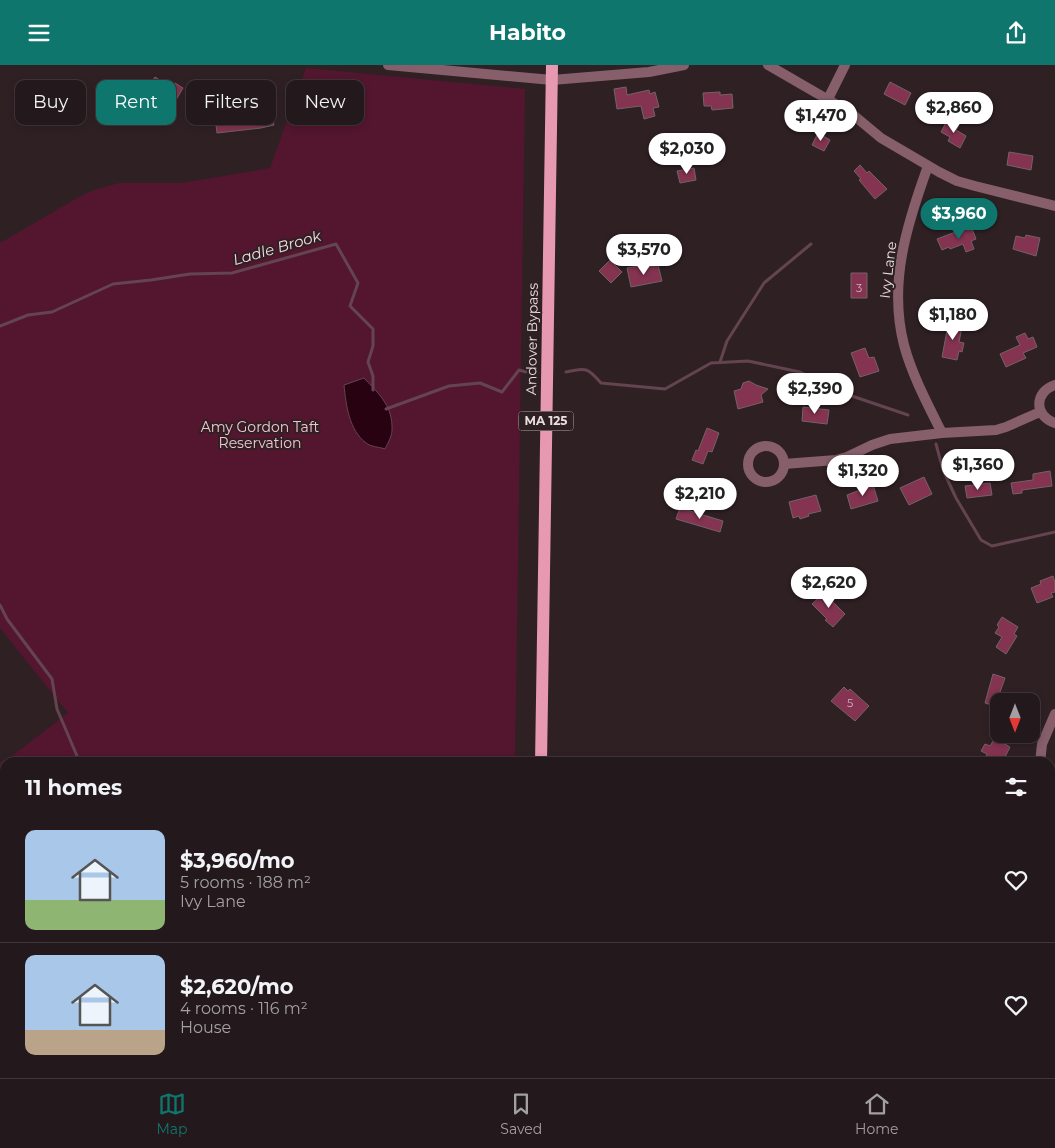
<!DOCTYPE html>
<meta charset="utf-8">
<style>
:root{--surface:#23181b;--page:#2b2124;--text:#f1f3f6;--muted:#a3a0a3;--line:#40373a;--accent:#0f766e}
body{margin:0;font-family:Montserrat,sans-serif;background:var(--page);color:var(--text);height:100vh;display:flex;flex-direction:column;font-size:19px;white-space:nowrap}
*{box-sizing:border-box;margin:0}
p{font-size:16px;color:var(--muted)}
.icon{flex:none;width:28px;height:28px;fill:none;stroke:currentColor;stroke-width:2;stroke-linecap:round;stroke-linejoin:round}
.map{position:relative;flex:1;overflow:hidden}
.sheet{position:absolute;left:0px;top:692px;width:1055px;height:321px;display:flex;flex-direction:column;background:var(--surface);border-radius:15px 15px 0 0;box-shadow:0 2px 8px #0003,0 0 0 1px var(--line)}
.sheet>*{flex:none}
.hud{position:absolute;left:15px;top:15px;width:500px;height:45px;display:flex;gap:10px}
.needle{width:32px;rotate:180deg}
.controls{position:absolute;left:990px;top:628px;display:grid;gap:10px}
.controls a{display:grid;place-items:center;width:50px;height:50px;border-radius:10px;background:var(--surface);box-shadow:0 2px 8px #0003,0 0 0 1px var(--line);font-size:25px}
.price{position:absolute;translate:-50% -42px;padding:0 11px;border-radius:18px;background:#fff;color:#222;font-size:16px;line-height:32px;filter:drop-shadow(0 1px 2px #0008)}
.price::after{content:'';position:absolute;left:50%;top:30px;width:15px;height:11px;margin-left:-8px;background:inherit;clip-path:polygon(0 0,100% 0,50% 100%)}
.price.on{background:var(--accent);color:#fff}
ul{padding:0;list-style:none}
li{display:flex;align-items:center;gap:15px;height:125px;padding:0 25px}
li+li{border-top:1px solid var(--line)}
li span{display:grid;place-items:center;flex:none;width:140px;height:100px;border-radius:10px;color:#555}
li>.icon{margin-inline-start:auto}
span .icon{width:60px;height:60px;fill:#fffc;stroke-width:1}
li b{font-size:21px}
h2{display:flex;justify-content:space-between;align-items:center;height:60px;padding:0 25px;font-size:21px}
.tag{padding:0 18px;border-radius:10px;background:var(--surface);box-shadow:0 2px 8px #0003,0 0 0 1px var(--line);font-size:18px;line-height:45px}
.tag.on{background:var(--accent);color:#fff}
header{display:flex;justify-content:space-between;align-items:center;height:65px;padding:0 25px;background:var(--accent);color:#fff;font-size:22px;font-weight:700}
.tabs{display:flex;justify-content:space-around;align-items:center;height:70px;border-top:1px solid var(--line);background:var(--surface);font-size:14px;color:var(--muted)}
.tabs a{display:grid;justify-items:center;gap:2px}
.tabs .on{color:var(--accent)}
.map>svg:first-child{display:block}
.green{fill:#53162e}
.water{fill:#290212;stroke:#634450}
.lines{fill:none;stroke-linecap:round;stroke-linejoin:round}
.stream{stroke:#634450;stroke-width:3}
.building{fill:#843351;stroke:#746267}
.minor{stroke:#865f6b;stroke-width:10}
.tertiary{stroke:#865f6b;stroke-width:10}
.primary{stroke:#e799b1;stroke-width:12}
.labels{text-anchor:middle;stroke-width:4;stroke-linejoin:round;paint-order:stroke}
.number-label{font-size:11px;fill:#d0b4bd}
.shield{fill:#2f2024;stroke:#b1a6a8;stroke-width:1}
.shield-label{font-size:12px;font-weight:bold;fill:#e9dfe1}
.street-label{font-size:14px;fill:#e9dfe1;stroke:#2f2024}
.park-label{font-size:14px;fill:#f5c4d2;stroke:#2f2024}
.water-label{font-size:15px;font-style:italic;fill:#f5dbe2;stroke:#2f2024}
</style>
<header><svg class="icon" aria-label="menu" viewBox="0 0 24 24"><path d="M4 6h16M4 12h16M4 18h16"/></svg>Habito<svg class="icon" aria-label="share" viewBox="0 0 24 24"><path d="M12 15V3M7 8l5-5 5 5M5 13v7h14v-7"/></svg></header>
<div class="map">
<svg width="1055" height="1013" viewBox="0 0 1055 1013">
<rect width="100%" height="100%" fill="#2f2024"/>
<path class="green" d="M306 3 525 24 515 697 5 698V981L0 987V697L8 694 68 648 0 563V177H2L77 133 94 125 119 118H182L270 103Z
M25 1009H164L153 1013H26Z
M259 1009H478L473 1013H262Z"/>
<path class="water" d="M364 313C379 329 393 341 392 365 392 371 388 378 385 384 380 382 371 382 366 378 349 365 346 340 344 320Z"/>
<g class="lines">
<path class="stream" d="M0 261 28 250 52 247 113 219 151 215 190 209 232 208 336 179 358 218 350 241 373 264V281L368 297 373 311V325
M720 297 727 276 764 218 811 179
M566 307C586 302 588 303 601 318L665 324 711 298 748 296 800 307 846 329 908 350
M386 344 449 321 480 318 502 327 519 305 526 307
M936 379 943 405 956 433 981 475 992 481 1055 467
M0 540 7 554 52 614 57 644 80 698
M296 1009 298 1013"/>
</g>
<path class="building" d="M155 12 172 23 175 18 183 23 173 40 147 24Z
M890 17 911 28 905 40 884 29Z
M626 22 627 30 649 25 650 29 655 27 659 42 653 43 655 51 644 54 641 41 617 44 614 24Z
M720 27V30L732 29 733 43 712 45 711 41H704L703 28Z
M248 47 249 53 271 47 274 60 261 63 217 68 215 52Z
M948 54 959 60 956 65 966 71 960 83 948 76 950 72 941 67Z
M818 68 830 75 824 86 812 80Z
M1009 87 1033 91 1031 105 1007 100Z
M860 100 867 108 869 106 887 124 875 134 859 115 861 114 854 106Z
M694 103 696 115 680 118 677 106Z
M971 161 976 174 971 176 974 184 966 187 963 179 950 184 949 182 942 185 937 174Z
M1026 170 1040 173 1036 191 1013 184 1016 171 1025 173Z
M610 195 622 207 611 218 599 206Z
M658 200 662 216 631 222 627 203 639 201 640 204Z
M851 208H867V233H851Z
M949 255 963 257 959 277 964 278 962 287 959 286 957 295 942 292Z
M1025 268 1028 274 1033 272 1037 282 1023 288 1026 293 1006 302 1000 289 1020 280 1016 272Z
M865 283 869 293 874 292 879 306 860 312 851 288Z
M749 316 756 320 768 324 761 330 763 337 738 344 734 326 741 324 743 318Z
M803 342 829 345 827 359 802 356Z
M707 363 719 368 712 387 708 386 703 399 692 395 696 385 698 386Z
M1050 406 1052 421 1022 425V428L1013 429 1011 418 1033 415V409Z
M924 412 932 429 909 440 900 423Z
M990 418 992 430 967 433 965 421Z
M873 420 878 436 851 444 847 430Z
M816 430 821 446 808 449 809 451 800 454 799 451 793 453 789 437Z
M680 443 723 456 720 467 676 454Z
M1053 511 1055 518V527L1051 528 1053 532 1037 538 1031 523 1041 519 1040 516Z
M827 525 834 532 831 535 845 549 833 562 825 555 827 554 812 539Z
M1002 552 1018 562 1014 569 1017 571 1006 589 996 582 1002 572 995 568 999 562 997 560Z
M993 609 1005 613 995 641 985 638Z
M844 622 848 626 850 624 869 641 855 656 831 636Z
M995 673 1010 682 1002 698H983L987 689 981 686 985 679 990 681Z"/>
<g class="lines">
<path class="minor" d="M828 34 845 0
M928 101C907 159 888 218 904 280 912 310 928 340 942 368
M1055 320C1034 327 1034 351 1055 358
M748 399a18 18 0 1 1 36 0a18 18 0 1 1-36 0Z
M784 399 836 395 847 392 872 380 890 374 942 368 996 365 1006 362 1040 347
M771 698H796
M1040 698 1042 679 1055 649
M1050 745 1055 760
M1050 819 1055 817
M491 1013 495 1009"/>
<path class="tertiary" d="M388 0 552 15 649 7 684 0
M768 0 851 48 881 73 939 107 957 116 975 121 1055 141"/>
<path class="primary" d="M541 698 552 0
M539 1009V1013"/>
</g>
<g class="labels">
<g class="number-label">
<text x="859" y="227">3</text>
<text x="850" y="642">5</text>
</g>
<rect class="shield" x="518.5" y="346.5" width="55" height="19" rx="4"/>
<g class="shield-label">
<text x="546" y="360">MA 125</text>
</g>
<g class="street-label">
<text transform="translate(888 205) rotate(-83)" y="5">Ivy Lane</text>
<text transform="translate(532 274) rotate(-89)" y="5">Andover Bypass</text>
</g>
<g class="park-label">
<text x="260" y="367">Amy Gordon Taft<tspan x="260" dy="16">Reservation</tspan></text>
</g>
<g class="water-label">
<text transform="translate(277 183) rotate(-16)" y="5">Ladle Brook</text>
</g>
</g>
</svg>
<div class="controls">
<a><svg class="needle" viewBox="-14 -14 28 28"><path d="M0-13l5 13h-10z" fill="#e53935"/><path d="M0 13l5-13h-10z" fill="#a3a0a3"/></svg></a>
</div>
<b class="price" style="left:954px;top:69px">$2,860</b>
<b class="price" style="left:821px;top:77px">$1,470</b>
<b class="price" style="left:687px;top:110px">$2,030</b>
<b class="price on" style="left:959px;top:175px">$3,960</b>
<b class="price" style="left:644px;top:211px">$3,570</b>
<b class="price" style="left:953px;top:276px">$1,180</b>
<b class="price" style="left:815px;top:350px">$2,390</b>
<b class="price" style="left:978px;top:426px">$1,360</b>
<b class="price" style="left:863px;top:432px">$1,320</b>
<b class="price" style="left:700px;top:455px">$2,210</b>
<b class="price" style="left:829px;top:544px">$2,620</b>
<div class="hud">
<a class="tag">Buy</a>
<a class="tag on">Rent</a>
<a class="tag">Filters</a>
<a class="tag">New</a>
</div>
<section class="sheet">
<h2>11 homes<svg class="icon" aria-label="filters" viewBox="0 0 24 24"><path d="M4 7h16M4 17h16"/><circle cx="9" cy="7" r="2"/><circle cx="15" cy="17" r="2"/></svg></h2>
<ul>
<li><span style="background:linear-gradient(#a9c7e8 70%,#8fb573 0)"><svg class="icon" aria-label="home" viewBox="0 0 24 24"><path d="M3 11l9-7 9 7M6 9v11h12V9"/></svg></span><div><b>$3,960/mo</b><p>5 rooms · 188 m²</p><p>Ivy Lane</p></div><svg class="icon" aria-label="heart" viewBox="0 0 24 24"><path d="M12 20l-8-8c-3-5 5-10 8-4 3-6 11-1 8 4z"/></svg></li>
<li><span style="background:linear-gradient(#a9c7e8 75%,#b9a48a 0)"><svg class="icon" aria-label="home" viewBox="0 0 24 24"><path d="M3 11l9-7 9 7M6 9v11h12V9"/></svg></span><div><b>$2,620/mo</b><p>4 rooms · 116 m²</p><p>House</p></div><svg class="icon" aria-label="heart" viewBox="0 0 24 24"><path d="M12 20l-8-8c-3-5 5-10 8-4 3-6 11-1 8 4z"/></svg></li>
</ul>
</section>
</div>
<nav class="tabs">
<a class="on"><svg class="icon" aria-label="map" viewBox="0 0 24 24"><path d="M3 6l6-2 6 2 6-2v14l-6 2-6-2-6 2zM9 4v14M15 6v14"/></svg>Map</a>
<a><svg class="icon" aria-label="saved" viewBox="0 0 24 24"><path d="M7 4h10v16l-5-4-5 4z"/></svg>Saved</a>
<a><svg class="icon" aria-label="home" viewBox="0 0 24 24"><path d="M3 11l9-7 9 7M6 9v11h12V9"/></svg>Home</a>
</nav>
